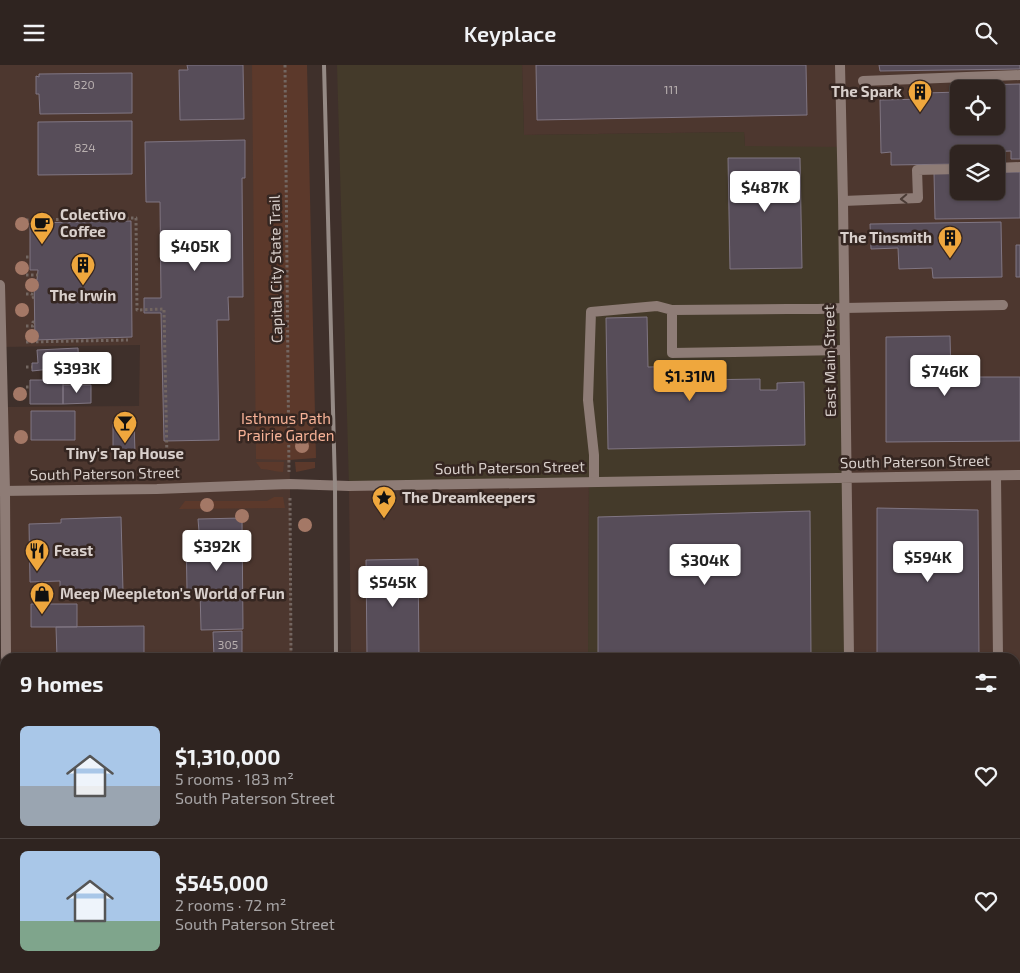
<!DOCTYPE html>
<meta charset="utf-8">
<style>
:root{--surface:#2f2420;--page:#372c29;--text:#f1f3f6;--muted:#a7a4a5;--line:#4a413e;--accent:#efa73d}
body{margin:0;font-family:"Exo 2",sans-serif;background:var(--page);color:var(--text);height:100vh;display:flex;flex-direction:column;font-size:19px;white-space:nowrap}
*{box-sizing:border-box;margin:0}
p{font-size:16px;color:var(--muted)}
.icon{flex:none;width:28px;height:28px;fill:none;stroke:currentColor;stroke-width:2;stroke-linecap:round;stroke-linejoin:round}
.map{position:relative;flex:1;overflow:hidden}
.side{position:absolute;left:0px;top:588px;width:1020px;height:321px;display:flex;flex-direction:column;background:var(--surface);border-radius:15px 15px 0 0;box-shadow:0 1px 4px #0004,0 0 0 1px var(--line)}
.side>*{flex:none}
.tools{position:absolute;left:950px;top:15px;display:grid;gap:10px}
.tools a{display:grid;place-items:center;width:55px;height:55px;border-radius:8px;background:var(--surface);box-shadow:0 1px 4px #0004,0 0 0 1px var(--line);font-size:25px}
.price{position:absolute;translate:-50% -42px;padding:0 11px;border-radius:5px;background:#fff;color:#222;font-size:16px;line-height:32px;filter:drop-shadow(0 1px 2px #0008)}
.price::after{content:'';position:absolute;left:50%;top:30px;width:15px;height:11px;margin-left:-8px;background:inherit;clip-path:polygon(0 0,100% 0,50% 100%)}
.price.selected{background:var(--accent);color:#111}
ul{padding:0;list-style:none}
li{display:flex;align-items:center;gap:15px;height:125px;padding:0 20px}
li+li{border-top:1px solid var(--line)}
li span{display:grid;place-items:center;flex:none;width:140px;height:100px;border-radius:8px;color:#555}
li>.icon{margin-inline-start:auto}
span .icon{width:60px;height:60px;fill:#fffc;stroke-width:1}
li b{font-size:21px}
h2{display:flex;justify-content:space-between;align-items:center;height:60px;padding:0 20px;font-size:21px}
header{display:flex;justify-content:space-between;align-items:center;height:65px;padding:0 20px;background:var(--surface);font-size:22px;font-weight:600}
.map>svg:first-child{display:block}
.built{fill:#4d372f;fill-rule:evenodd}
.industrial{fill:#443a2a}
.green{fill:#5c392b}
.building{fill:#574d59;stroke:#807683}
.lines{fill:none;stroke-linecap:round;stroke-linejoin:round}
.path{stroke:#736661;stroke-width:3;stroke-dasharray:2.5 2.5;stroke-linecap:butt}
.service{stroke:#8e7c76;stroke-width:10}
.pedestrian{stroke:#8e7c76;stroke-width:10}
.minor{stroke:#8e7c76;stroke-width:10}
.tertiary{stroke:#8e7c76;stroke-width:10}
.rail{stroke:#958a85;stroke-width:4}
.tree{fill:#a47866}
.oneway{stroke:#4b3c36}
.labels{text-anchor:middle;stroke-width:5;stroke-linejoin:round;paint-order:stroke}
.number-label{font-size:12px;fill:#b8afaf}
.poi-label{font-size:15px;font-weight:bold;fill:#d9d0cc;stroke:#352621;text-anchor:start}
.street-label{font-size:15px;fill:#d9d0cc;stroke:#352621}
.park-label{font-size:15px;fill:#f7b297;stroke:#352621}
</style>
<header><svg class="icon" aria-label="menu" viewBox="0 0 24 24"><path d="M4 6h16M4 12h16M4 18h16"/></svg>Keyplace<svg class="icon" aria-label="search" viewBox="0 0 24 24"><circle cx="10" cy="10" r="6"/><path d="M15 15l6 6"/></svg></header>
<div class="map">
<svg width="1020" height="908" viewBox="0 0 1020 908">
<rect width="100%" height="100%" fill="#3f302b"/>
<path class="built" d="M0 0H285L292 592H6L3 342 139 341 140 280 1 282 0 221Z
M522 0H1020V908H355V904H1015V592H849L745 81 744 67 524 70ZM959 24H996V61H959ZM959 89H996V126H959Z
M589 417 588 592H351L349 421Z
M7 904H296V908H7Z"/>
<path class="industrial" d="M337 0H522L524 70 744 67 745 81 841 82 849 592H588L589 417 349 421Z"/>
<path class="green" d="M252 0H307L316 393 289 395 256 394Z
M256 397H284L283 407C275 407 269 404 261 404Z
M295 397H315V403L296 407Z
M274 432H283L285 443 179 444 185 436H267Z"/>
<path class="building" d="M187 0H243L244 54 180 55 179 5H188Z
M536 0H806L807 50 537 55Z
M879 0H1020V4L880 6Z
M132 8V48L40 49 39 29H36V11L39 12V9Z
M1020 19V94H1011V86L986 87V89H959V99L891 100V87L881 88 880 35 926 34 925 28 959 27V61H996V24H979L978 20Z
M132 56V109L38 110V57Z
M245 75V113H242L243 232H228L229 255H217L219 375 164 376 161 248H144V233H161L160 137H146L145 77Z
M728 93H800L802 203 730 204Z
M996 107H1020V153L935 154 934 108H959V126H996Z
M131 156 132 272 35 275 34 215H37L38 205H30V158Z
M1001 157 1002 212 933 213 932 203 899 204 898 183 871 184 870 159Z
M1016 180H1020V212H1016Z
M647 252 648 302 694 301 695 315 760 314V325H777V318L804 317 805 380 608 384 606 253Z
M950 271 951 312H1020V376L886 377V272Z
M78 283 79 307 51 308V304L32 306V298H38L37 285Z
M30 315H63V339H30Z
M63 320H91V338L63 339Z
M31 346H75V375H31Z
M134 358 135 387H113V359Z
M877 443 978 445 979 592H877Z
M810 446 811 592H598V452Z
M121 452 123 526 89 527V530H60V516L30 517 29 459 61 458V454Z
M242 453 243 564 201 565 200 525 187 526 186 467H199L198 454Z
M418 494 419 592H367L366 495Z
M31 539H77V562H31Z
M144 561V592H57L56 562Z
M242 566V592H214L213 567Z
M1015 629H1020V881H1015Z
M639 904H817V908H639Z
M882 904H936V908H882Z"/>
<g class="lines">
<path class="path" d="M285 0 289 407
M26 155 136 153 137 245 164 244 167 395
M26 192H30
M26 210H38
M26 229H32V233L34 232
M26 261H33V257H34
M26 277 128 275
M26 302H32
M26 322H30
M290 433 291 592
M296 904V908"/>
<path class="service" d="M996 103 1020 102
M843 136 918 133 917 105 959 104
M844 285 672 288V245L788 244H818L844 243 1003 240
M996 411 998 592
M594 417V390L588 335 591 247 657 241 672 245
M1016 629V615
M972 904V908"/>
<path class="pedestrian" d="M863 16 1020 10"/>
<path class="minor" d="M840 0 843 136 849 592
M0 426 157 424 290 419 349 421 1020 410
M850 904V908"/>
<path class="tertiary" d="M0 220 5 426 6 592
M7 904V908"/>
<path class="rail" d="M324 0 335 421 336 592
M338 904V908"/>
</g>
<g class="tree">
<circle cx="22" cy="159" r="7"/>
<circle cx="22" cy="203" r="7"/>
<circle cx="32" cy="220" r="7"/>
<circle cx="22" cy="245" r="7"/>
<circle cx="32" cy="271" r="7"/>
<circle cx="20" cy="329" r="7"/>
<circle cx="21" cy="372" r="7"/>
<circle cx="302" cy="381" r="7"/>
<circle cx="207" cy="440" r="7"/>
<circle cx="242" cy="451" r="7"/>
<circle cx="305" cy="460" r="7"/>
</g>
<defs><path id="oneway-chevron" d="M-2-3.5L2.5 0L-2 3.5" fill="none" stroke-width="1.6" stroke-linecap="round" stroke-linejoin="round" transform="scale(1.25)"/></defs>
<use class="oneway" href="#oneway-chevron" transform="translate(904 134) rotate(178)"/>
<defs>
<symbol id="building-pin" viewBox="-11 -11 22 30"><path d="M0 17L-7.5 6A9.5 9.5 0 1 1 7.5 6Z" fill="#efa73d" stroke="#352621"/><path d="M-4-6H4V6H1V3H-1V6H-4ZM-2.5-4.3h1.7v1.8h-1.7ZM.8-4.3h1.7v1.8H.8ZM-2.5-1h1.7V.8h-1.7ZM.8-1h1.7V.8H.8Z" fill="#111"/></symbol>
<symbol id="cafe-pin" viewBox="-11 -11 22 30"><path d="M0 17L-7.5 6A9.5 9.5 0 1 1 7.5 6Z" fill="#efa73d" stroke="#352621"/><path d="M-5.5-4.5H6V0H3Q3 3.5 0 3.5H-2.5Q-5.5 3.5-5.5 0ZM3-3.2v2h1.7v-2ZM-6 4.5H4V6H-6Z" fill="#111"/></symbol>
<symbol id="bar-pin" viewBox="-11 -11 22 30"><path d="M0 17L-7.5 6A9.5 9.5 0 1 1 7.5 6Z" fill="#efa73d" stroke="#352621"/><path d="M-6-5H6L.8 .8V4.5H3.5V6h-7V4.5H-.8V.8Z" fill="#111"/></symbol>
<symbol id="sight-pin" viewBox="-11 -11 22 30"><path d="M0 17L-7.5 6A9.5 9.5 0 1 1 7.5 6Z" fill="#efa73d" stroke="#352621"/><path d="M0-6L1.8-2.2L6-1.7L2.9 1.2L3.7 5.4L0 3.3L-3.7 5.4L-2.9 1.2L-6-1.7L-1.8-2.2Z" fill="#111"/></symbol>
<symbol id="restaurant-pin" viewBox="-11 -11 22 30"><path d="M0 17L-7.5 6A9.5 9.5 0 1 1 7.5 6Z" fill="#efa73d" stroke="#352621"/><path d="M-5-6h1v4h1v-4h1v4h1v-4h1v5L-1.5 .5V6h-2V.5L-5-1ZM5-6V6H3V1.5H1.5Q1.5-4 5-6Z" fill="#111"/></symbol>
<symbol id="shop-pin" viewBox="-11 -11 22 30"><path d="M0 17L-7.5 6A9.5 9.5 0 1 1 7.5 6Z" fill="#efa73d" stroke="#352621"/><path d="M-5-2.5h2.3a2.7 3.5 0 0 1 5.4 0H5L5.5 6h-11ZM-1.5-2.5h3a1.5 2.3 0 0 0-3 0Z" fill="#111"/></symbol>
</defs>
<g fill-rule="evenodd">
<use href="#building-pin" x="906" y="13" width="28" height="38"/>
<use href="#cafe-pin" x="28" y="145" width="28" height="38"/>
<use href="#building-pin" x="936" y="159" width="28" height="38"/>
<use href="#building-pin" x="69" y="186" width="28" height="38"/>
<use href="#bar-pin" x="111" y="344" width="28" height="38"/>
<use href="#sight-pin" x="370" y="419" width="28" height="38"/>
<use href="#restaurant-pin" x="23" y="472" width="28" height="38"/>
<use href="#shop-pin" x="28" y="515" width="28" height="38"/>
</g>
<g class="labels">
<g class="number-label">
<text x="84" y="24">820</text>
<text x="671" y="29">111</text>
<text x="85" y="87">824</text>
<text x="228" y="584">305</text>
</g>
<g class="poi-label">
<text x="902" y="32" text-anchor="end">The Spark</text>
<text x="60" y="155">Colectivo<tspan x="60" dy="17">Coffee</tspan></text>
<text x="932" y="178" text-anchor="end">The Tinsmith</text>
<text x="83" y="236" text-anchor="middle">The Irwin</text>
<text x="125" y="394" text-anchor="middle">Tiny's Tap House</text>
<text x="402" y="438">The Dreamkeepers</text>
<text x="54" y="491">Feast</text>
<text x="60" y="534">Meep Meepleton's World of Fun</text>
</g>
<g class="street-label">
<text transform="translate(276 204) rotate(-91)" y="5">Capital City State Trail</text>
<text transform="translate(830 296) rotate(-91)" y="5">East Main Street</text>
<text transform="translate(915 397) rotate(-1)" y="5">South Paterson Street</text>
<text transform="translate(510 403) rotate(-1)" y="5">South Paterson Street</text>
<text transform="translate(105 409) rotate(-1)" y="5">South Paterson Street</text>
</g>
<g class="park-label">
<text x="286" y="359">Isthmus Path<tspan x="286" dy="17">Prairie Garden</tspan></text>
</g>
</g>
</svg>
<div class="tools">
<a><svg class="icon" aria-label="locate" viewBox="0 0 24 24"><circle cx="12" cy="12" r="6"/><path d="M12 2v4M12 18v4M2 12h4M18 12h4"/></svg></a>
<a><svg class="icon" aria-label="layers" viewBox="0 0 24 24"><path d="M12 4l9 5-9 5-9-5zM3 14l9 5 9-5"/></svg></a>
</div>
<b class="price" style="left:765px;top:148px">$487K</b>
<b class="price" style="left:195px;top:207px">$405K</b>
<b class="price" style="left:77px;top:329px">$393K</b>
<b class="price" style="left:945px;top:332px">$746K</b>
<b class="price selected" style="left:690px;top:337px">$1.31M</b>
<b class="price" style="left:217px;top:507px">$392K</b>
<b class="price" style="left:928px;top:518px">$594K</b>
<b class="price" style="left:705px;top:521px">$304K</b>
<b class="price" style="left:393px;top:543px">$545K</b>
<section class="side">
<h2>9 homes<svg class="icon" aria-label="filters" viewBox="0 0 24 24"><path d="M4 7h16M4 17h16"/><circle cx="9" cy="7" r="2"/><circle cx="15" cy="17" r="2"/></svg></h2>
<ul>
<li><span style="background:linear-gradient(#a9c7e8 60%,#9aa5b1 0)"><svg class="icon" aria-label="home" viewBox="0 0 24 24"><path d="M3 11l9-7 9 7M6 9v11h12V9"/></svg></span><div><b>$1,310,000</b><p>5 rooms · 183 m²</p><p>South Paterson Street</p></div><svg class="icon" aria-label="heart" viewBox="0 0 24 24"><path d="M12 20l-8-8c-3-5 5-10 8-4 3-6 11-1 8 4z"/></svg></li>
<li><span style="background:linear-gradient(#a9c7e8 70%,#7fa58c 0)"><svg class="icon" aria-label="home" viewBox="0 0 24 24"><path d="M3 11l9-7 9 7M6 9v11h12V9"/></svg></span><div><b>$545,000</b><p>2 rooms · 72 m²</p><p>South Paterson Street</p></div><svg class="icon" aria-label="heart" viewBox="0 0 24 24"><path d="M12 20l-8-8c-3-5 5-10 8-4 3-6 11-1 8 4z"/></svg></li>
</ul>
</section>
</div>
